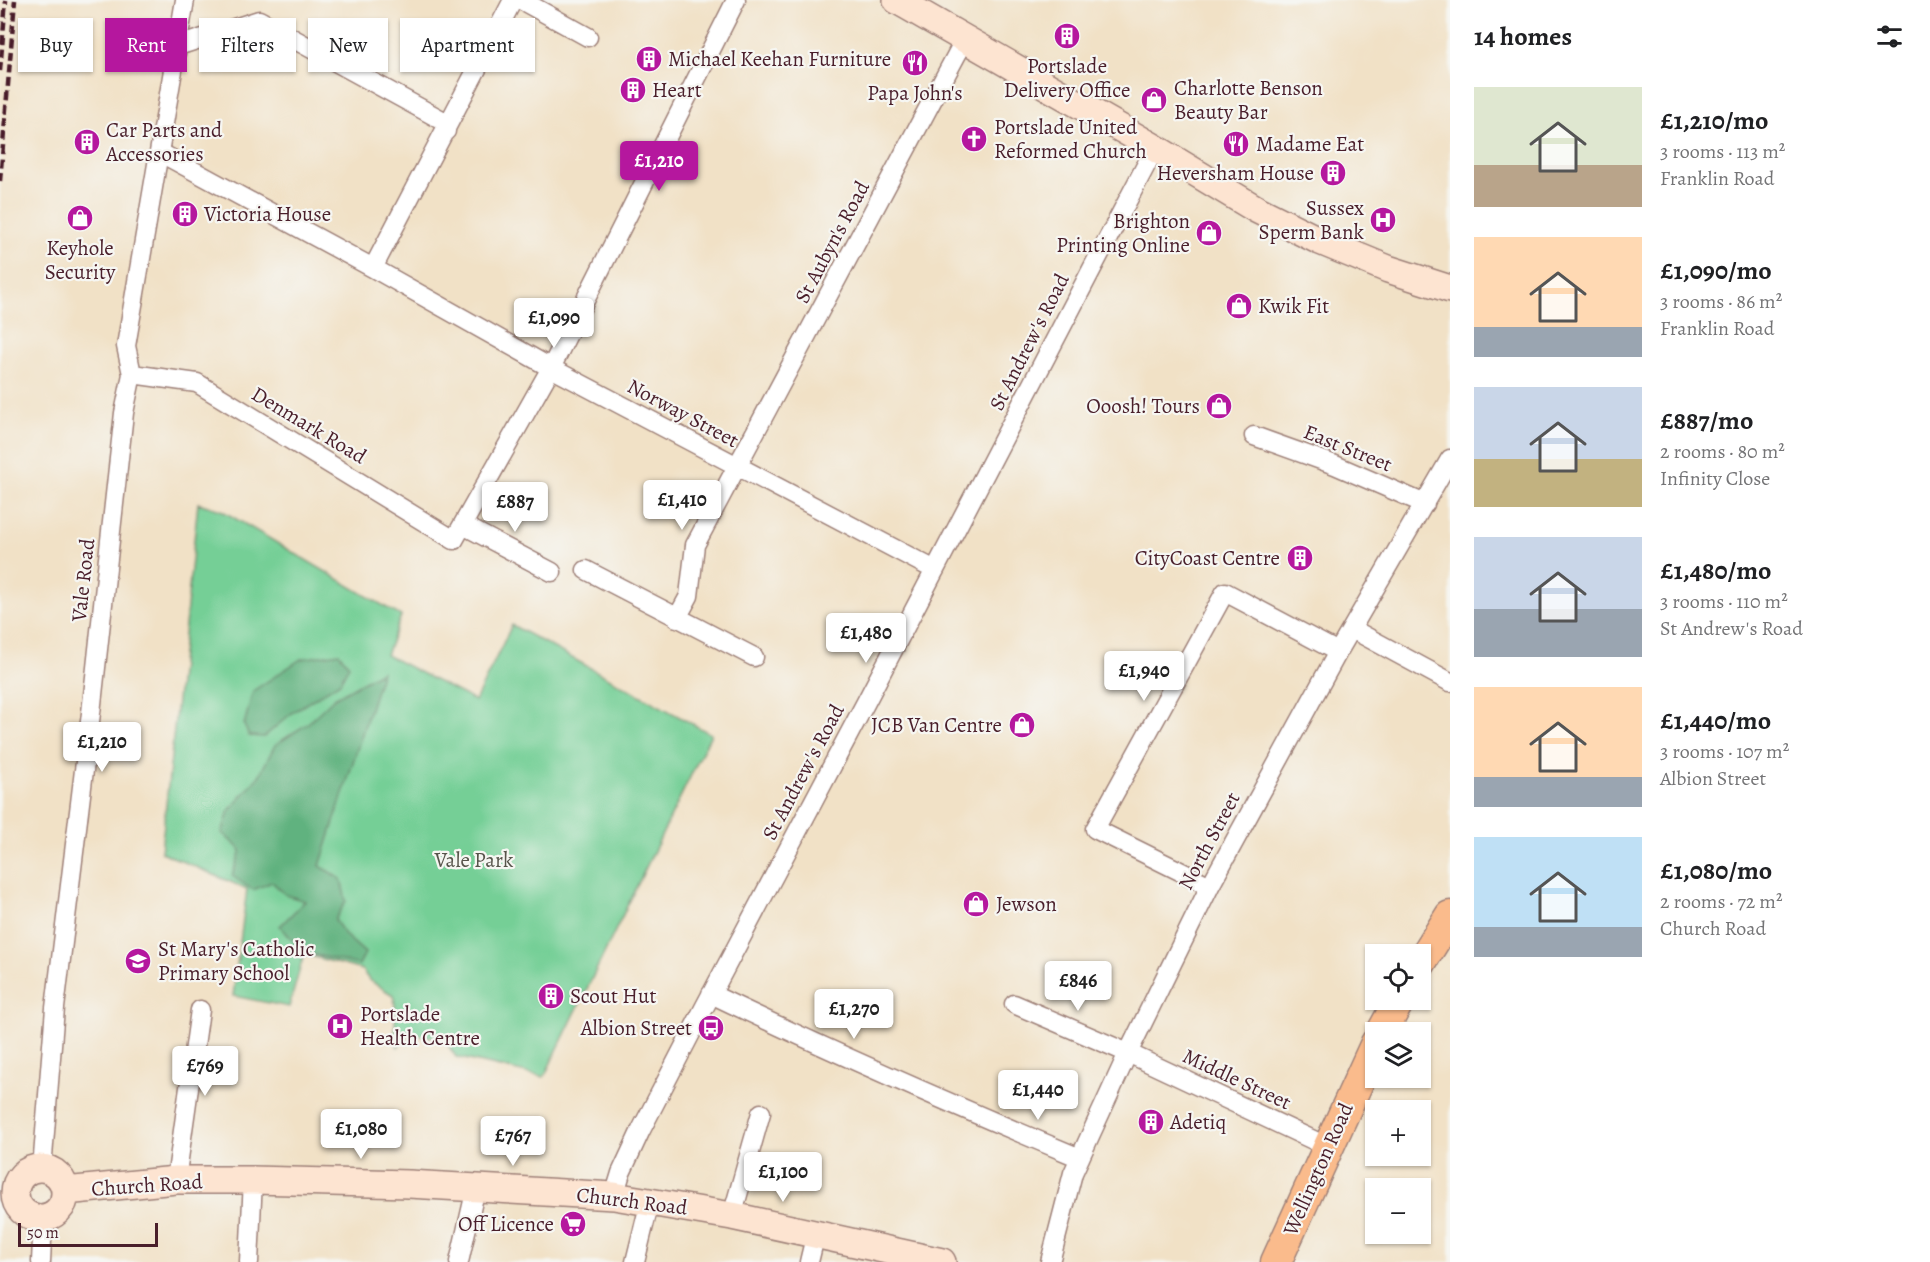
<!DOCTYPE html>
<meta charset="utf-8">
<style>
:root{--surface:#fff;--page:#f2f2f2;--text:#202124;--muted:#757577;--accent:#b5179e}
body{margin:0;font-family:Alegreya,serif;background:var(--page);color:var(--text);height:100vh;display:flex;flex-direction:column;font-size:22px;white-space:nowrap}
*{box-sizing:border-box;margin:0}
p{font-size:20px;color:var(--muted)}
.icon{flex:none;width:33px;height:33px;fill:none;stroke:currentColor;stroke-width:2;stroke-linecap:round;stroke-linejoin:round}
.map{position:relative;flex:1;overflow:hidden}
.side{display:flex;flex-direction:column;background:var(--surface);width:480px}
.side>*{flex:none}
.top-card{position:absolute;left:18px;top:18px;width:570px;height:54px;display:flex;gap:12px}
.buttons{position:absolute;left:1365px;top:944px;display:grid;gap:12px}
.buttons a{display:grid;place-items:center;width:66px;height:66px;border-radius:0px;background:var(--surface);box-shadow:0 2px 4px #0004;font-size:30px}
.scale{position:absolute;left:18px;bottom:15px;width:140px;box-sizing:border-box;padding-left:6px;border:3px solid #4a1f2b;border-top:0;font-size:16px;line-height:21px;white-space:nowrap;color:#4a1f2b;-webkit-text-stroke:4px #f6f6f2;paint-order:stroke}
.price{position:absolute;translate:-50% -51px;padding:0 14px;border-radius:6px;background:#fff;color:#222;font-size:20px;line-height:39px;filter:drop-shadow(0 2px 3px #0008)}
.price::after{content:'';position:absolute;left:50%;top:36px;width:18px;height:14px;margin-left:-9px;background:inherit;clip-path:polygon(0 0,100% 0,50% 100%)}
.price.selected{background:var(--accent);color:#fff}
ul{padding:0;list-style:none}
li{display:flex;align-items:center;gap:18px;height:150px;padding:0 24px}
li span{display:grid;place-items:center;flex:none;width:168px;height:120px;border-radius:0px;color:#555}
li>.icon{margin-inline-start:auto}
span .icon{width:72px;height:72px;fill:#fffc;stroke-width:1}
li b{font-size:26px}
h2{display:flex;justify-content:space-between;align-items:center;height:72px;padding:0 24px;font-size:26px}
.tag{padding:0 21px;border-radius:0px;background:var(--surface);box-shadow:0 2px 4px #0004;font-size:21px;line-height:54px}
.tag.selected{background:var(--accent);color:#fff}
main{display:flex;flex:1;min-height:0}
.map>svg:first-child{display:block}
.green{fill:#75cf96;stroke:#607760;stroke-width:1.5}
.forest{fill:#60b27f;stroke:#556855;stroke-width:1.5}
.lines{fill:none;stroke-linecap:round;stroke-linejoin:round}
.street-casing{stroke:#9e8078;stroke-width:21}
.secondary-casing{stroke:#9e8078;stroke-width:30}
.primary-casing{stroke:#9e8078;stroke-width:33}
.street{stroke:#fff;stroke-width:18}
.secondary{stroke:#fde4d1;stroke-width:27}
.primary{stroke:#fabb8c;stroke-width:30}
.rail{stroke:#4a1f2b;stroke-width:4.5;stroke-dasharray:9 4.5;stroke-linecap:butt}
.labels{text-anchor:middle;stroke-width:4.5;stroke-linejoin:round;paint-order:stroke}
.poi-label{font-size:21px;fill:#4a1f2b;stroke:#f6f6f2;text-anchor:start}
.street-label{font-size:21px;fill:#4a1f2b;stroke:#f6f6f2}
.park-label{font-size:21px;fill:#57544b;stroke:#f6f6f2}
</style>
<main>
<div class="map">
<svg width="1450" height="1262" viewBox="0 0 1450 1262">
<rect width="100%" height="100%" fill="#f6f6f2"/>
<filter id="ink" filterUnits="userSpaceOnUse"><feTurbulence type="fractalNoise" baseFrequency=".0167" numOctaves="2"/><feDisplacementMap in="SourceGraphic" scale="12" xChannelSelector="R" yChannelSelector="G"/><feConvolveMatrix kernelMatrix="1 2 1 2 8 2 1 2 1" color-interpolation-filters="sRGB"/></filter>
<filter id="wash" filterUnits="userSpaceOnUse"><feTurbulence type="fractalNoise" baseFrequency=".008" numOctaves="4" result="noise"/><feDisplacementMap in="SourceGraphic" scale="24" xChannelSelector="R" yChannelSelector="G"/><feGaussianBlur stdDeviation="1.35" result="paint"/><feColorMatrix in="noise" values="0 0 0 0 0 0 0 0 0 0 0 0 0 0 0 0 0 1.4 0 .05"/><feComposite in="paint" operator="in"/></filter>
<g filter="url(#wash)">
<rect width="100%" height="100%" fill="#f1e1c6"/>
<path class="green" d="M198 503 221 510 401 616 386 655 475 701 512 625 711 734 544 1077 456 1057 442 1036 424 1037 412 1031 398 1047C391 1032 399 1013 393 995L369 980 362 970 304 954 289 1007 233 996 247 889 161 852Z"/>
<path class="forest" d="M339 653 349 665 340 682 293 712 264 737 249 736 244 725 253 691 301 659Z
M382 671 320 866 341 879 346 901 335 920 346 936 365 953 359 965 303 952 280 926 305 901 286 895 272 882 253 890 232 876 241 850 222 833 229 811 259 776 275 745 307 724 334 698Z"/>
</g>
<g filter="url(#ink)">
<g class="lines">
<defs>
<path id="street" d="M521 0 588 37
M178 46 259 20 440 119 444 121 446 131
M159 152 373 268 551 368 935 570
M373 268 513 0
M132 374 197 383 454 540 551 368 736 0
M1254 436 1335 465 1425 504
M463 525 552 572
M586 570 754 657
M677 618 689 596 695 545 965 39
M1352 629 1450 682
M1210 886 1095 829 1225 592 1338 652
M711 994C832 1052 955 1106 1080 1158
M1014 1004 1128 1053 1328 1147
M42 1169 55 1008 91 713 124 413 132 374 126 346 185 0
M176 1180 200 1010
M614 1196 621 1173 641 1130 704 1008 866 702 1155 148
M732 1216 761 1113
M41 1262 43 1218
M249 1262 253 1180
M459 1262 476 1188
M635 1262 650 1201
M809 1262 816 1233
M1050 1262 1073 1173 1128 1053 1210 886 1338 652 1450 459"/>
<path id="secondary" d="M897 0 1155 148 1256 209 1320 241 1388 269 1450 289
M15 1193a25 25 0 1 1 50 0a25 25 0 1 1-50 0Z
M65 1191 176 1180H253L409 1184 614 1196 732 1216 942 1262"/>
<path id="primary" d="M1420 964 1450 916
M1382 1032 1400 999
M1276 1262 1376 1043"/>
</defs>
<use href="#street" class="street-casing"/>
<use href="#secondary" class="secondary-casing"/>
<use href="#primary" class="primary-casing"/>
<use href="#street" class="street"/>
<use href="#secondary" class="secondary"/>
<use href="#primary" class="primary"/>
<path class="rail" d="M0 71 6 0
M0 181 15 0"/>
</g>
</g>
<defs>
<symbol id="building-disc" viewBox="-11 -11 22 22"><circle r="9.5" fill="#b5179e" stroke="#f6f6f2"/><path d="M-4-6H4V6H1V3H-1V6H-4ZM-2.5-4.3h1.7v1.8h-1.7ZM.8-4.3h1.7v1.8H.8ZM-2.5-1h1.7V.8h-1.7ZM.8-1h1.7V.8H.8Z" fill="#fff"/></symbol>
<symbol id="restaurant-disc" viewBox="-11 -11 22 22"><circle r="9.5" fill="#b5179e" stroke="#f6f6f2"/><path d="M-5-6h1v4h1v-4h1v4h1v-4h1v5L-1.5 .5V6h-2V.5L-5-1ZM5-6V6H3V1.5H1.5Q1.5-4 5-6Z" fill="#fff"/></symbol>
<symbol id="shop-disc" viewBox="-11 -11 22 22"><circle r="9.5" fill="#b5179e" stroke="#f6f6f2"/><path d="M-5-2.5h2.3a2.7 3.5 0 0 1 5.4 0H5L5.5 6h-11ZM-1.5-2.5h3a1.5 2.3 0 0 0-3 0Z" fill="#fff"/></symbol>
<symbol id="church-disc" viewBox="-11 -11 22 22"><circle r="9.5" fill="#b5179e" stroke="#f6f6f2"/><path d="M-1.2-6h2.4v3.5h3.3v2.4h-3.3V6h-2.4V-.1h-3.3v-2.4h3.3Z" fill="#fff"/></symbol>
<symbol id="hospital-disc" viewBox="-11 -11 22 22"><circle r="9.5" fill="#b5179e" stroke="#f6f6f2"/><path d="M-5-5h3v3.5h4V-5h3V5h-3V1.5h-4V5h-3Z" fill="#fff"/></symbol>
<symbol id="school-disc" viewBox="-11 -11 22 22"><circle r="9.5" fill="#b5179e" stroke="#f6f6f2"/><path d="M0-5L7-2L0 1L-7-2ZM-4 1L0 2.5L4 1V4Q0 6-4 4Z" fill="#fff"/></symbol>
<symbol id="bus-disc" viewBox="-11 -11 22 22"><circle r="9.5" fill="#b5179e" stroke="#f6f6f2"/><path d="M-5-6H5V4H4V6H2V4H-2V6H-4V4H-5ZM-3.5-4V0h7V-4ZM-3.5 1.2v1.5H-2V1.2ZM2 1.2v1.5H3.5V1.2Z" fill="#fff"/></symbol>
<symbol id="supermarket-disc" viewBox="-11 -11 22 22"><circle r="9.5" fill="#b5179e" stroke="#f6f6f2"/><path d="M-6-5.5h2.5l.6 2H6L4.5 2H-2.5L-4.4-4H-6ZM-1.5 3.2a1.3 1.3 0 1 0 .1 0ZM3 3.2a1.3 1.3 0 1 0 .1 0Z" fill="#fff"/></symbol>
</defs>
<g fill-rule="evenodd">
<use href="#building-disc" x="1052" y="21" width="30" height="30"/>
<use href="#building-disc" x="634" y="44" width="30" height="30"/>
<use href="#restaurant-disc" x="900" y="48" width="30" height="30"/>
<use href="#building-disc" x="618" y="75" width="30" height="30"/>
<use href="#shop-disc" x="1139" y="85" width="30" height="30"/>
<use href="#church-disc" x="959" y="124" width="30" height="30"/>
<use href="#building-disc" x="72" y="127" width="30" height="30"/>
<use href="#restaurant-disc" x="1221" y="129" width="30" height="30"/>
<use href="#building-disc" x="1318" y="158" width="30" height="30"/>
<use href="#building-disc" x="170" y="199" width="30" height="30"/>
<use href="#shop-disc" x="65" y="203" width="30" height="30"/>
<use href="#hospital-disc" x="1368" y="205" width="30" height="30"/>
<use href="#shop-disc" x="1194" y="218" width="30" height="30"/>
<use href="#shop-disc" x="1224" y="291" width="30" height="30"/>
<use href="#shop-disc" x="1204" y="391" width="30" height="30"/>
<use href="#building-disc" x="1285" y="543" width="30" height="30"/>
<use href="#shop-disc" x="1007" y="710" width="30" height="30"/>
<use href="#shop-disc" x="961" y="889" width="30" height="30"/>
<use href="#school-disc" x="123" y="946" width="30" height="30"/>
<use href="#building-disc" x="536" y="981" width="30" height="30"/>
<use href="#hospital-disc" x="325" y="1011" width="30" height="30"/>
<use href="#bus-disc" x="696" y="1013" width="30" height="30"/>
<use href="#building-disc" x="1136" y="1107" width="30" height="30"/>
<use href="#supermarket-disc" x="558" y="1209" width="30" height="30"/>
</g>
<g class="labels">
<g class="poi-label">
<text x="668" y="66">Michael Keehan Furniture</text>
<text x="1067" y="73" text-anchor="middle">Portslade<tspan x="1067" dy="24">Delivery Office</tspan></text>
<text x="1174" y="95">Charlotte Benson<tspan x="1174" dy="24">Beauty Bar</tspan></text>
<text x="652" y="97">Heart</text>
<text x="915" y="100" text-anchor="middle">Papa John's</text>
<text x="994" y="134">Portslade United<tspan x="994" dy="24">Reformed Church</tspan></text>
<text x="106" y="137">Car Parts and<tspan x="106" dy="24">Accessories</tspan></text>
<text x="1256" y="151">Madame Eat</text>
<text x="1314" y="180" text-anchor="end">Heversham House</text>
<text x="1364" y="215" text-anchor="end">Sussex<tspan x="1364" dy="24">Sperm Bank</tspan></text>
<text x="204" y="221">Victoria House</text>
<text x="1190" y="228" text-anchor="end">Brighton<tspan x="1190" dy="24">Printing Online</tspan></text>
<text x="80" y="255" text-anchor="middle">Keyhole<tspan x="80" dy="24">Security</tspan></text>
<text x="1258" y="313">Kwik Fit</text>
<text x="1200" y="413" text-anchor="end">Ooosh! Tours</text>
<text x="1280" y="565" text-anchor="end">CityCoast Centre</text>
<text x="1002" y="732" text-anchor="end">JCB Van Centre</text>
<text x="996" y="911">Jewson</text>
<text x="158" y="956">St Mary's Catholic<tspan x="158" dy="24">Primary School</tspan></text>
<text x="570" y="1003">Scout Hut</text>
<text x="360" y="1021">Portslade<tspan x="360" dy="24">Health Centre</tspan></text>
<text x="692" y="1035" text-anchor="end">Albion Street</text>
<text x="1170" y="1129">Adetiq</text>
<text x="554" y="1231" text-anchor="end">Off Licence</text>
</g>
<g class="street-label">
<text transform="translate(832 242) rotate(-62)" y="7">St Aubyn's Road</text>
<text transform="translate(1029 342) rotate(-63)" y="7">St Andrew's Road</text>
<text transform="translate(683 413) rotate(28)" y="7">Norway Street</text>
<text transform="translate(309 425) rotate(31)" y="7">Denmark Road</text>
<text transform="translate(1348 448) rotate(22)" y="7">East Street</text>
<text transform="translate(83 580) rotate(-84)" y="7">Vale Road</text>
<text transform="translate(803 772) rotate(-62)" y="7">St Andrew's Road</text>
<text transform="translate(1209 841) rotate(-62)" y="7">North Street</text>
<text transform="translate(1237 1079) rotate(25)" y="7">Middle Street</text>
<text transform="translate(1318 1169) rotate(-66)" y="7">Wellington Road</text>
<text transform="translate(147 1185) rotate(-4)" y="7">Church Road</text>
<text transform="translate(632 1201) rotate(7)" y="7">Church Road</text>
</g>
<g class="park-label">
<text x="474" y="867">Vale Park</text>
</g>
</g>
</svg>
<div class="buttons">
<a><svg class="icon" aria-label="locate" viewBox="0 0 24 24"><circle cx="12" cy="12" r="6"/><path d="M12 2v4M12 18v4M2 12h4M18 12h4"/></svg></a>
<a><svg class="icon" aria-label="layers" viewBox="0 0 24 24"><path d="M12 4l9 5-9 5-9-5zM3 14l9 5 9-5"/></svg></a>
<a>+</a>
<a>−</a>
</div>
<div class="scale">50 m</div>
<b class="price selected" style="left:659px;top:192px">£1,210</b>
<b class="price" style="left:554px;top:349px">£1,090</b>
<b class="price" style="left:682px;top:531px">£1,410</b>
<b class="price" style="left:515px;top:533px">£887</b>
<b class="price" style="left:866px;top:664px">£1,480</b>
<b class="price" style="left:1144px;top:702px">£1,940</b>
<b class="price" style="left:102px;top:773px">£1,210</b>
<b class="price" style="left:1078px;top:1012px">£846</b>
<b class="price" style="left:854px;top:1040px">£1,270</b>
<b class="price" style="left:205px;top:1097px">£769</b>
<b class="price" style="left:1038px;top:1121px">£1,440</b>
<b class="price" style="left:361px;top:1160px">£1,080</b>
<b class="price" style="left:513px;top:1167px">£767</b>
<b class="price" style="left:783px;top:1203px">£1,100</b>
<div class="top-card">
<a class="tag">Buy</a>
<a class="tag selected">Rent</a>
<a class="tag">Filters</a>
<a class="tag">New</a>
<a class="tag">Apartment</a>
</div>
</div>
<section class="side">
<h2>14 homes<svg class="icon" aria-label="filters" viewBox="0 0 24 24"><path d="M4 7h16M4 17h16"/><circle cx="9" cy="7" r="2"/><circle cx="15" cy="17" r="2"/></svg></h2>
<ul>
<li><span style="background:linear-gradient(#dfe7d0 65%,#b9a48a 0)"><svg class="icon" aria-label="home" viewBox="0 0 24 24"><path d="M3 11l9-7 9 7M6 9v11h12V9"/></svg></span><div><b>£1,210/mo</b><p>3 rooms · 113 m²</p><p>Franklin Road</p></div></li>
<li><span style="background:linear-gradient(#ffd9b3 75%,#9aa5b1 0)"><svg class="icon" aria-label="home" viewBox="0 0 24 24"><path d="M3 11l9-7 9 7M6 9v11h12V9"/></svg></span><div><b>£1,090/mo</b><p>3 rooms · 86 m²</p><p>Franklin Road</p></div></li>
<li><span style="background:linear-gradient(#c9d6e8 60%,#c2b280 0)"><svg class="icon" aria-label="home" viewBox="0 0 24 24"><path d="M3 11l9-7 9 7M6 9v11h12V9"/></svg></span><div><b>£887/mo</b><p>2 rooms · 80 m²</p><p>Infinity Close</p></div></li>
<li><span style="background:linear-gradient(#c9d6e8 60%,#9aa5b1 0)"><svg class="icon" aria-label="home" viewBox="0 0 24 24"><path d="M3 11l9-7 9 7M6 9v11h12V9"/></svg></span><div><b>£1,480/mo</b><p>3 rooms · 110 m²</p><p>St Andrew's Road</p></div></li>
<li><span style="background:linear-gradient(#ffd9b3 75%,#9aa5b1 0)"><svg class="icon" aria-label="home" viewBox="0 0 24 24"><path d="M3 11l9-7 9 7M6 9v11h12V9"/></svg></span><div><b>£1,440/mo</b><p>3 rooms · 107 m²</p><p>Albion Street</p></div></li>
<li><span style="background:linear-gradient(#bfe0f5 75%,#9aa5b1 0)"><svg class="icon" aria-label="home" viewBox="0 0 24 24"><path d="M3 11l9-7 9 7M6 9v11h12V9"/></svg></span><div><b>£1,080/mo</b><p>2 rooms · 72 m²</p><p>Church Road</p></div></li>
</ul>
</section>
</main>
